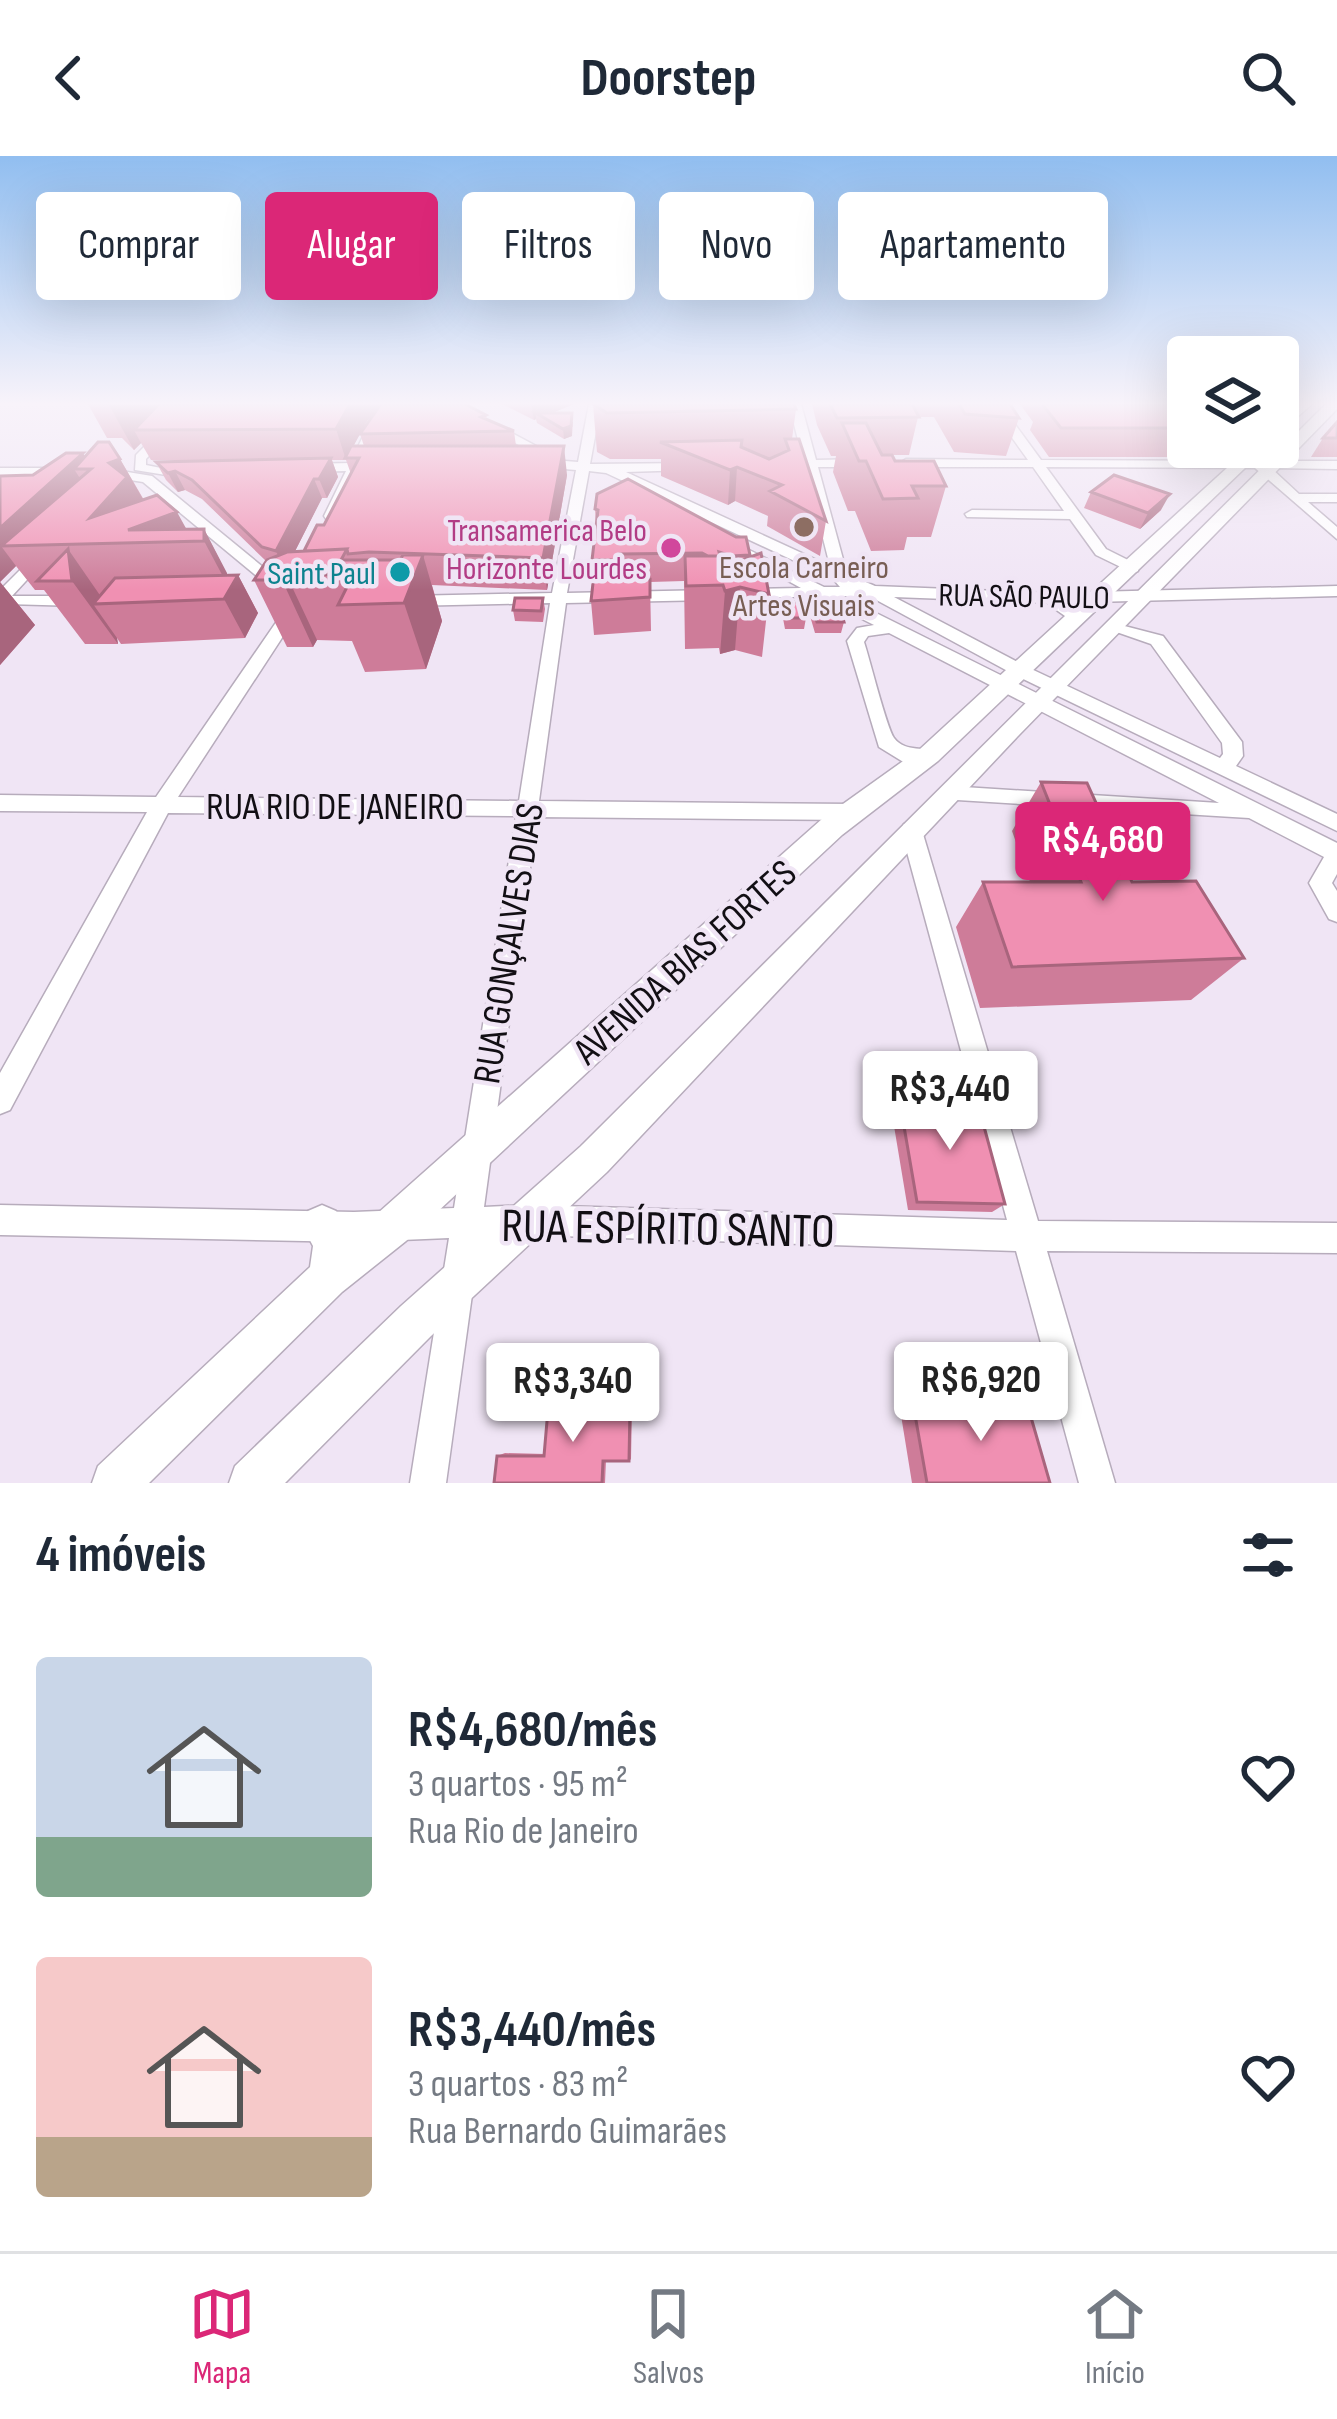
<!DOCTYPE html>
<html lang="pt">
<meta charset="utf-8">
<style>
:root{--surface:#fff;--page:#f2f2f3;--text:#1f2937;--muted:#747a83;--line:#e0e1e3;--accent:#db2777}
body{margin:0;font-family:"Sofia Sans Condensed",sans-serif;background:var(--page);color:var(--text);height:100vh;display:flex;flex-direction:column;font-size:45px;white-space:nowrap}
*{box-sizing:border-box;margin:0}
p{font-size:39px;color:var(--muted)}
.icon{flex:none;width:66px;height:66px;fill:none;stroke:currentColor;stroke-width:2;stroke-linecap:round;stroke-linejoin:round}
.map{position:relative;height:1327px;overflow:hidden}
.side{display:flex;flex-direction:column;background:var(--surface);flex:1}
.side>*{flex:none}
.hud{position:absolute;left:36px;top:36px;width:1266px;height:108px;display:flex;gap:24px}
.buttons{position:absolute;left:1167px;top:180px;display:grid;gap:24px}
.buttons a{display:grid;place-items:center;width:132px;height:132px;border-radius:12px;background:var(--surface);box-shadow:0 12px 48px #0002;font-size:60px}
.price{position:absolute;translate:-50% -102px;padding:0 27px;border-radius:12px;background:#fff;color:#222;font-size:39px;line-height:78px;filter:drop-shadow(0 3px 6px #0008)}
.price::after{content:'';position:absolute;left:50%;top:72px;width:36px;height:27px;margin-left:-18px;background:inherit;clip-path:polygon(0 0,100% 0,50% 100%)}
.price.current{background:var(--accent);color:#fff}
ul{padding:0;list-style:none}
li{display:flex;align-items:center;gap:36px;height:300px;padding:0 36px}
li span{display:grid;place-items:center;flex:none;width:336px;height:240px;border-radius:12px;color:#555}
li>.icon{margin-inline-start:auto}
span .icon{width:144px;height:144px;fill:#fffc;stroke-width:1}
li b{font-size:51px}
h2{display:flex;justify-content:space-between;align-items:center;height:144px;padding:0 36px;font-size:51px}
.pill{padding:0 42px;border-radius:12px;background:var(--surface);box-shadow:0 12px 48px #0002;font-size:42px;line-height:108px}
.pill.current{background:var(--accent);color:#fff}
header{display:flex;justify-content:space-between;align-items:center;height:156px;padding:0 36px;background:var(--surface);font-size:54px;font-weight:700}
.menu{display:flex;justify-content:space-around;align-items:center;height:168px;border-top:3px solid var(--line);background:var(--surface);font-size:33px;color:var(--muted)}
.menu a{display:grid;justify-items:center;gap:6px}
.menu .current{color:var(--accent)}
.map>svg:first-child{display:block}
.lines{fill:none;stroke-linecap:round;stroke-linejoin:round}
.minor-casing{stroke:#b7acbc;stroke-width:3}
.major-casing{stroke:#b7acbc;stroke-width:3}
.minor{fill:#fff;fill-rule:evenodd}
.major{fill:#fff;fill-rule:evenodd}
.wall{fill:#ce7c99;fill-rule:evenodd}
.shaded-wall{fill:#a8657d}
.building{fill:#f090b2;stroke:#a8657d;stroke-width:3}
.education-dot{fill:#8d6e63;stroke:#f0e5f5;stroke-width:4.5}
.hotel-dot{fill:#d1479c;stroke:#f0e5f5;stroke-width:4.5}
.culture-dot{fill:#0f9aa8;stroke:#f0e5f5;stroke-width:4.5}
.labels{text-anchor:middle;stroke-width:9;stroke-linejoin:round;paint-order:stroke}
.far-hotel-label{font-size:33px;fill:#b23c85;stroke:#f0e5f5;text-anchor:end}
.far-education-label{font-size:33px;fill:#785e54;stroke:#f0e5f5}
.far-culture-label{font-size:33px;fill:#0d838f;stroke:#f0e5f5;text-anchor:end}
.far-street-label{font-size:33px;fill:#120f14;stroke:#f0e5f5}
.street-label{font-size:39px;fill:#120f14;stroke:#f0e5f5}
.near-street-label{font-size:48px;fill:#120f14;stroke:#f0e5f5}
</style>
<header><svg class="icon" aria-label="back" viewBox="0 0 24 24"><path d="M15 5l-7 7 7 7"/></svg>Doorstep<svg class="icon" aria-label="search" viewBox="0 0 24 24"><circle cx="10" cy="10" r="6"/><path d="M15 15l6 6"/></svg></header>
<div class="map">
<svg width="1337" height="1327" viewBox="0 0 1337 1327">
<rect width="100%" height="100%" fill="#f0e5f5"/>
<g class="lines">
<defs>
<path id="minor" d="M186 248H199L146 303V309L166 313V319L135 314 136 299Z
M386 248H399L383 264 363 307 377 306 383 310 377 314H359L338 360 326 363 324 360 346 315 306 316 300 312 306 308 350 307 372 262Z
M442 248H457L555 300 545 303Z
M589 248H601L590 308 693 307 695 310 689 314 626 316 830 410 805 311 780 312 774 308 780 304H803L789 248H801L816 304 862 303 868 307 862 311H818L847 418 875 430 1052 437 1337 430V440L1052 447 894 441 1027 511 1220 602 1223 598 1222 587 1151 488 1105 472 1113 467 1163 480 1242 586 1243 600 1236 610 1337 658V675L1015 519 869 440H842L1337 687V718L1332 727 1337 735V766L1329 763 1309 727 1324 701 1249 662 941 643 938 638 941 633 948 630 1219 647 889 477 868 480 864 486C870 504 886 570 894 582 906 598 926 588 939 599L929 606 905 607 879 591 847 485 857 472 874 469 818 441H737V435L743 433 801 432 731 394 743 391 824 431H840L833 423 606 317 589 315 567 437 712 434 720 439 712 444 566 447 539 645 852 648 859 650 862 656 859 662 852 664 537 661 484 1051 530 1049 1007 1064 901 674 904 668H920L1038 1065 1337 1067V1097L1047 1095 1115 1327H1079L1016 1095 530 1079 480 1081 446 1327H410L449 1082 354 1086 0 1079V1049L354 1056 454 1052 516 660 168 657 10 954 0 958V917L147 656 0 655V639L156 641 279 462 298 454 306 459 291 468 178 641 519 645 550 447 407 450 399 445 407 440 552 437 576 314 540 311 534 307 540 303 578 306Z
M988 248H1000L1041 304 1247 305 1233 291H1246L1262 305H1337V313L1271 312 1299 338H1337V346H1308L1337 371V383L1255 312 1046 311 1106 393 1138 409V415L1133 417 1096 399 1070 363 967 361 965 358 972 354 1064 355 1033 311H906L900 307 906 303 1028 304Z
M0 312H65L71 316 65 320H0Z
M103 312 152 320 291 434 283 439 277 437 143 326 98 319V313Z
M38 396 50 399 12 440H0V434Z
M12 440H78L86 445 78 450 6 448 4 445Z"/>
<path id="major" d="M1296 248H1312L1278 278V265Z
M1326 248H1337V253L1018 580 607 1016 431 1180 285 1327H229L235 1310 401 1150 581 990Z
M1250 291H1267L938 605 842 679 406 1085 342 1136 149 1327H92L98 1310 310 1111 313 1090 302 1069 308 1055 322 1049 336 1055 351 1079 378 1057 822 663 920 593 1065 460 1045 446V438H1059L1079 447Z"/>
</defs>
<use href="#minor" class="minor-casing"/>
<use href="#major" class="major-casing"/>
<use href="#minor" class="minor"/>
<use href="#major" class="major"/>
</g>
<path class="wall" d="M88 248H465L486 259 487 263 514 275 516 290 567 319 547 434 432 429 442 465 426 513 365 516 352 485 317 484 313 491H287L254 424 266 405 202 343 185 334 178 336 166 324 156 306 230 304H151L141 287 134 294 122 282H107ZM377 254 360 278 364 290H353L367 265ZM332 304H346L351 318 324 369 304 395H295L322 342H327L338 321Z
M502 248H574L552 257 573 266 572 280 564 283 537 267 536 263 534 264Z
M593 248 796 253 792 283 826 365 820 400 767 370 768 360 735 345 728 349 661 320V303H610L597 296Z
M812 248H1010L1019 262 1006 300 954 296 934 261H918L909 299H892L895 305 946 330 931 381H907L904 394 871 395 855 355H848L833 316 836 300H831L817 269Z
M1020 248H1188V291H1234L1228 301H1049L1030 274 1033 266Z
M1337 266V301H1311L1323 282Z
M85 301 120 303 144 344 187 373H204L227 419H238L258 457 245 482 121 488 117 482 118 488H85L44 434H35L16 410 0 426 35 469 0 509V320L33 319Z
M1091 336 1161 354 1140 373 1084 352Z
M595 353 750 399 769 438 762 501 735 494 720 498 719 492 685 493 684 425 650 426 651 475 594 479 591 445 593 421 592 404 596 371Z
M543 442 545 453 543 466 515 465 513 454Z
M783 446 806 462 804 473H785L782 457Z
M812 449 844 466 841 477H815L810 460Z
M1041 626 1132 726 1244 802 1191 844 980 852 956 771 983 726H1030L1012 675Z
M900 947 1005 1048 992 1056 908 1054 892 958Z
M606 1242H609V1252H632L631 1303 629 1305H606L605 1327H494L497 1300 505 1297 545 1298Z
M1005 1244H1026L1050 1327H912L900 1253Z"/>
<path class="shaded-wall" d="M180 248 134 274 141 287 134 294 109 249Z
M350 248H382L367 265 346 304 336 273Z
M531 248H574L542 261 536 257V263L534 264Z
M1278 248H1287L1278 259Z
M572 257V280L564 283 563 273Z
M564 290 567 319 547 434 543 402Z
M83 297 101 327 91 313H74L90 338 1 390 16 410 0 426 35 469 0 509V372Z
M331 302 338 321 327 342 319 323Z
M120 303 144 345 177 356 193 385 133 387 90 362 109 307Z
M737 311 735 345 728 349 730 314Z
M175 315 185 334 178 336 168 317Z
M314 323 322 342 285 415 276 395Z
M1170 338 1161 354 1140 373 1148 357Z
M204 373 227 417V428L204 385Z
M68 393 106 448H93L117 482 118 488 72 425Z
M423 399 442 465 426 513 404 447Z
M286 418 317 484 313 491 282 424Z
M238 419 258 457 245 482 224 443Z
M740 431 735 494 720 498 725 435Z"/>
<path class="building" d="M159 248H350L336 273 134 274Z
M381 248H465L486 259 481 261 514 275 360 278Z
M593 248H794L796 253 607 257Z
M830 248H912L919 261 837 262Z
M959 248H1010L1019 262 965 258Z
M1042 248H1188V272H1061Z
M536 257H572L571 270 563 273Z
M1337 266V282H1323Z
M842 267H866L882 299H892L895 305H934L946 330H912L918 342 883 343 866 305H859Z
M785 283H799L826 365 770 335 782 329 737 311 730 314 660 286 742 284 741 291 769 303 789 294Z
M98 286H109L120 303 109 307 127 321 90 362 157 339 177 356 128 374 204 373V385L1 390 91 313H74Z
M351 290H564L543 402 369 396 348 398 347 393 304 395 317 369H324L359 302H345Z
M66 297H83L0 372V320L33 319Z
M331 302 319 323H314L276 395 262 391 192 324 175 315 168 317 156 306Z
M1114 319 1170 338 1148 357 1091 336Z
M628 323 736 381H746L750 399 731 400 719 396 720 400H708L702 397 620 398 619 404H592L598 354 595 353 597 338Z
M68 393 72 425H37Z
M347 393 341 404H400L403 399H423L404 447 338 449 353 419 286 418 282 424H254L267 404 287 396Z
M719 396 742 404 761 397 769 438 740 431 725 435 723 429 686 430 685 400H720Z
M594 418 650 423V441L591 445Z
M238 419 224 443 93 448 115 422Z
M515 442H543L541 455 513 454Z
M783 446H802L806 462H787Z
M839 448 844 466H817L812 449Z
M1041 626 1087 627 1132 726 1196 725 1244 802 1012 811 983 726H1081Z
M976 941 1005 1048 917 1046 900 947Z
M549 1242H606V1252H630L629 1305H603L602 1327H494L497 1300H544Z
M1026 1244 1050 1327H927L914 1253Z"/>
<linearGradient id="sky" x2="0" y2="1"><stop stop-color="#91bef0"/><stop offset="0.57" stop-color="#f8f3fa"/><stop offset="1" stop-color="#f8f3fa" stop-opacity="0"/></linearGradient>
<rect width="1337" height="434" fill="url(#sky)"/>
<circle class="education-dot" cx="804" cy="371" r="12"/>
<circle class="hotel-dot" cx="671" cy="392" r="12"/>
<circle class="culture-dot" cx="400" cy="416" r="12"/>
<g class="labels">
<g class="far-hotel-label">
<text x="647" y="385">Transamerica Belo<tspan x="647" dy="38">Horizonte Lourdes</tspan></text>
</g>
<g class="far-education-label">
<text x="804" y="422">Escola Carneiro<tspan x="804" dy="38">Artes Visuais</tspan></text>
</g>
<g class="far-culture-label">
<text x="376" y="428">Saint Paul</text>
</g>
<g class="far-street-label">
<text transform="translate(1024 439) rotate(1)" y="12">RUA SÃO PAULO</text>
</g>
<g class="street-label">
<text x="335" y="663">RUA RIO DE JANEIRO</text>
<text transform="translate(507 787) rotate(-81)" y="14">RUA GONÇALVES DIAS</text>
<text transform="translate(684 805) rotate(-42)" y="14">AVENIDA BIAS FORTES</text>
</g>
<g class="near-street-label">
<text transform="translate(668 1071) rotate(1)" y="17">RUA ESPÍRITO SANTO</text>
</g>
</g>
</svg>
<div class="buttons">
<a><svg class="icon" aria-label="layers" viewBox="0 0 24 24"><path d="M12 4l9 5-9 5-9-5zM3 14l9 5 9-5"/></svg></a>
</div>
<b class="price current" style="left:1103px;top:748px">R$4,680</b>
<b class="price" style="left:950px;top:997px">R$3,440</b>
<b class="price" style="left:981px;top:1288px">R$6,920</b>
<b class="price" style="left:573px;top:1289px">R$3,340</b>
<div class="hud">
<a class="pill">Comprar</a>
<a class="pill current">Alugar</a>
<a class="pill">Filtros</a>
<a class="pill">Novo</a>
<a class="pill">Apartamento</a>
</div>
</div>
<section class="side">
<h2>4 imóveis<svg class="icon" aria-label="filters" viewBox="0 0 24 24"><path d="M4 7h16M4 17h16"/><circle cx="9" cy="7" r="2"/><circle cx="15" cy="17" r="2"/></svg></h2>
<ul>
<li><span style="background:linear-gradient(#c9d6e8 75%,#7fa58c 0)"><svg class="icon" aria-label="home" viewBox="0 0 24 24"><path d="M3 11l9-7 9 7M6 9v11h12V9"/></svg></span><div><b>R$4,680/mês</b><p>3 quartos · 95 m²</p><p>Rua Rio de Janeiro</p></div><svg class="icon" aria-label="heart" viewBox="0 0 24 24"><path d="M12 20l-8-8c-3-5 5-10 8-4 3-6 11-1 8 4z"/></svg></li>
<li><span style="background:linear-gradient(#f6c9c9 75%,#b9a48a 0)"><svg class="icon" aria-label="home" viewBox="0 0 24 24"><path d="M3 11l9-7 9 7M6 9v11h12V9"/></svg></span><div><b>R$3,440/mês</b><p>3 quartos · 83 m²</p><p>Rua Bernardo Guimarães</p></div><svg class="icon" aria-label="heart" viewBox="0 0 24 24"><path d="M12 20l-8-8c-3-5 5-10 8-4 3-6 11-1 8 4z"/></svg></li>
</ul>
</section>
<nav class="menu">
<a class="current"><svg class="icon" aria-label="map" viewBox="0 0 24 24"><path d="M3 6l6-2 6 2 6-2v14l-6 2-6-2-6 2zM9 4v14M15 6v14"/></svg>Mapa</a>
<a><svg class="icon" aria-label="saved" viewBox="0 0 24 24"><path d="M7 4h10v16l-5-4-5 4z"/></svg>Salvos</a>
<a><svg class="icon" aria-label="home" viewBox="0 0 24 24"><path d="M3 11l9-7 9 7M6 9v11h12V9"/></svg>Início</a>
</nav>
